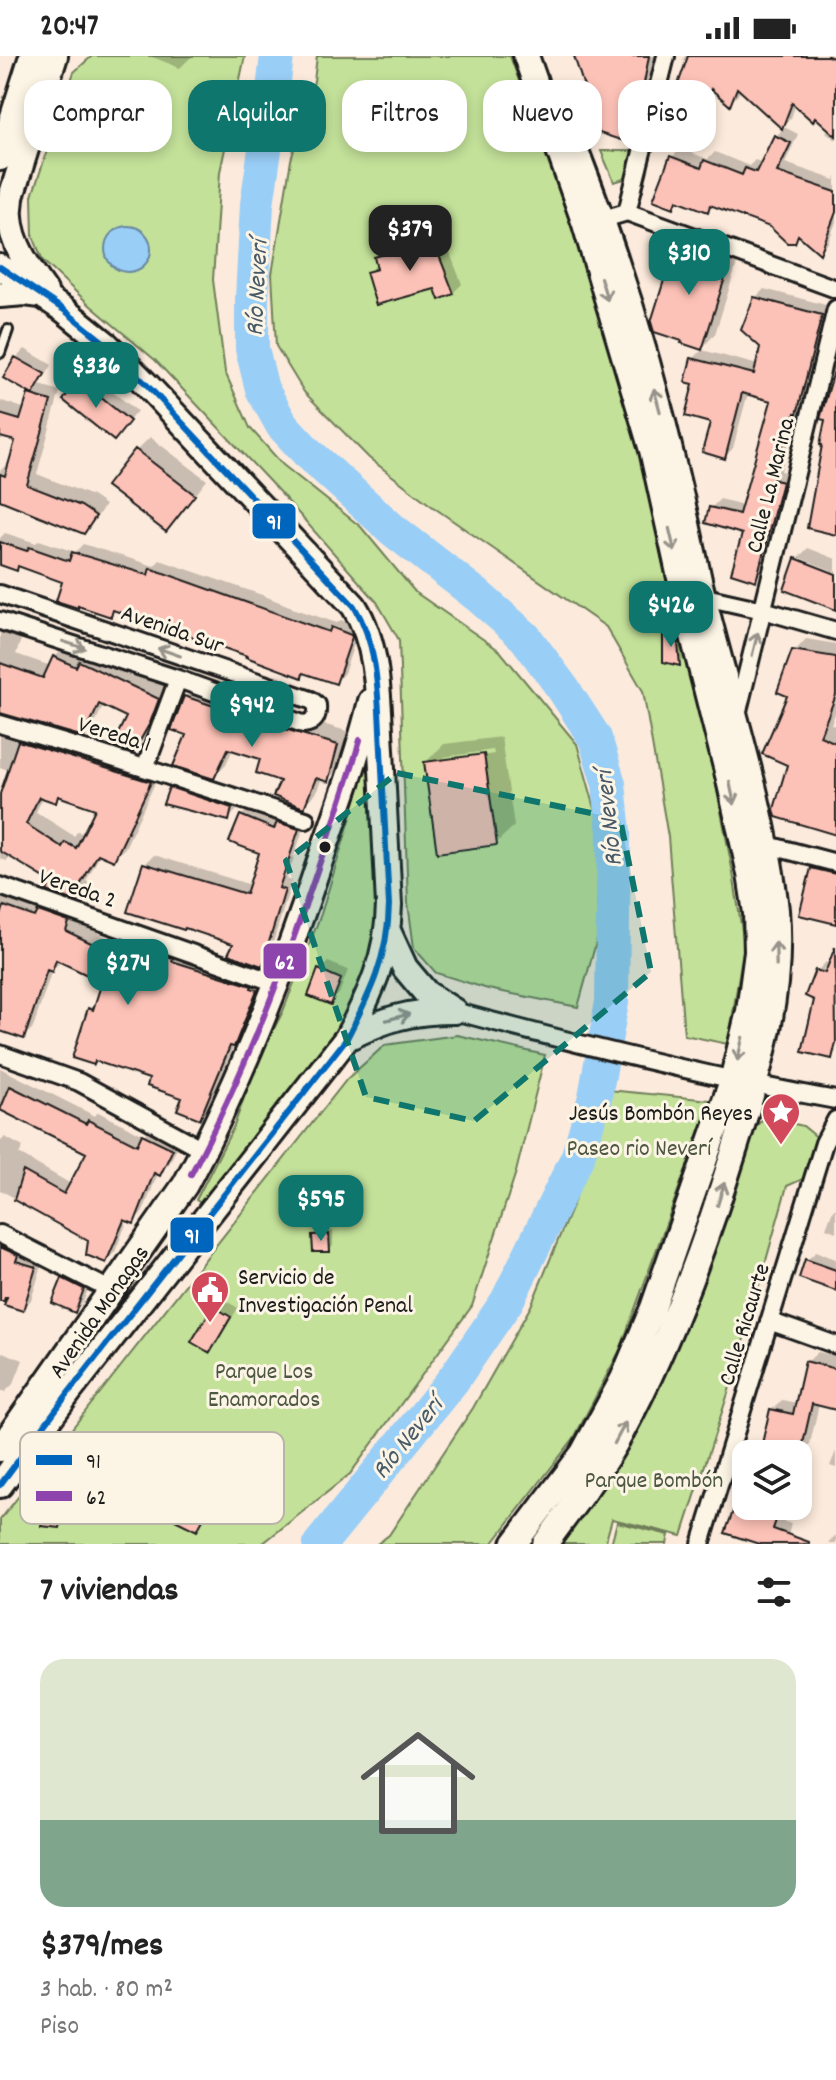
<!DOCTYPE html>
<html lang="es">
<meta charset="utf-8">
<style>
:root{--surface:#fff;--page:#f6f6f6;--text:#222;--muted:#767676;--accent:#0f766e}
body{margin:0;font-family:Dekko,sans-serif;background:var(--page);color:var(--text);height:100vh;display:flex;flex-direction:column;font-size:30px;white-space:nowrap}
*{box-sizing:border-box;margin:0}
p{font-size:26px;color:var(--muted)}
.icon{flex:none;width:44px;height:44px;fill:none;stroke:currentColor;stroke-width:2;stroke-linecap:round;stroke-linejoin:round}
.map{position:relative;height:1488px;overflow:hidden}
.details{display:flex;flex-direction:column;background:var(--surface);flex:1}
.details>*{flex:none}
.banner{position:absolute;left:24px;top:24px;width:788px;height:72px;display:flex;gap:16px}
.buttons{position:absolute;left:732px;top:1384px;display:grid;gap:16px}
.buttons a{display:grid;place-items:center;width:80px;height:80px;border-radius:16px;background:var(--surface);box-shadow:0 4px 12px #0003;font-size:40px}
.price{position:absolute;translate:-50% -68px;padding:0 18px;border-radius:16px;background:var(--accent);color:#fff;font-size:26px;line-height:52px;filter:drop-shadow(0 2px 4px #0008)}
.price::after{content:'';position:absolute;left:50%;top:48px;width:24px;height:18px;margin-left:-12px;background:inherit;clip-path:polygon(0 0,100% 0,50% 100%)}
.price.current{background:#222;color:#fff}
ul{padding:0;list-style:none}
li{display:grid;align-content:center;gap:16px;height:424px;padding:0 40px}
li span{display:grid;place-items:center;height:248px;border-radius:24px;color:#555}
li>.icon{margin-inline-start:auto}
span .icon{width:144px;height:144px;fill:#fffc;stroke-width:1}
li b{font-size:34px}
h2{display:flex;justify-content:space-between;align-items:center;height:96px;padding:0 40px;font-size:34px}
.tag{padding:0 28px;border-radius:24px;background:var(--surface);box-shadow:0 4px 12px #0003;font-size:28px;line-height:72px}
.tag.current{background:var(--accent);color:#fff}
.status{display:flex;justify-content:space-between;align-items:center;height:56px;padding:0 40px;background:var(--surface);direction:ltr}
.status svg{height:22px;fill:currentColor}
.map>svg:first-child{display:block}
.green{fill:#c3e199;stroke:#707e5a;stroke-width:2}
.water{fill:#99cef7;stroke:#67879f;stroke-width:2}
.shadow{fill:#0003;fill-rule:evenodd}
.lines{fill:none;stroke-linecap:round;stroke-linejoin:round}
.river{stroke:#99cef7;stroke-width:34}
.building{fill:#fdc2b7;stroke:#1c1c1c;stroke-width:2;fill-rule:evenodd}
.lane-casing{stroke:#1c1c1c;stroke-width:14}
.street-casing{stroke:#1c1c1c;stroke-width:22}
.secondary-casing{stroke:#1c1c1c;stroke-width:30}
.lane{stroke:#fcf5e5;stroke-width:8}
.street{stroke:#fcf5e5;stroke-width:16}
.secondary{stroke:#fcf5e5;stroke-width:24}
.bus-1-casing{stroke:#fcf5e5;stroke-width:12}
.bus-2-casing{stroke:#fcf5e5;stroke-width:12}
.bus-1{stroke:#0065bd;stroke-width:6}
.bus-2{stroke:#8e44ad;stroke-width:6}
.oneway{stroke:#97938b}
.marked{fill:#0f766e;fill-opacity:0.2;stroke:#0f766e;stroke-width:6;stroke-dasharray:16 10;stroke-linejoin:round}
.bus-dot{fill:#1c1c1c;stroke:#fcf5e5;stroke-width:3}
.labels{text-anchor:middle;stroke-width:6;stroke-linejoin:round;paint-order:stroke}
.street-label{font-size:24px;fill:#1c1c1c;stroke:#fcf5e5}
.poi-label{font-size:24px;fill:#1c1c1c;stroke:#fcf5e5;text-anchor:end}
.park-label{font-size:24px;fill:#4e5742;stroke:#fcf5e5}
.water-label{font-size:26px;font-style:italic;fill:#485a69;stroke:#fcf5e5}
.key{fill:#fcf5e5;stroke:#b9b4a9;stroke-width:2}
.key-label{font-size:22px;fill:#1c1c1c}
.line-badge{stroke:#fcf5e5;stroke-width:3}
.badge-label{font-size:22px;text-anchor:middle;font-weight:bold;fill:#fff}
</style>
<div class="status"><b>20:47</b><svg viewBox="0 0 49 12"><path d="M0 12V9h3v3zM5 12V6h3v6zM10 12V3h3v9zM15 12V0h3v12zM26 1h20v11H26zM47 4h2v5h-2z"/></svg></div>
<div class="map">
<svg width="836" height="1488" viewBox="0 0 836 1488">
<rect width="100%" height="100%" fill="#fcebdc"/>
<filter id="ink" filterUnits="userSpaceOnUse"><feTurbulence type="fractalNoise" baseFrequency=".0125" numOctaves="2"/><feDisplacementMap in="SourceGraphic" scale="16" xChannelSelector="R" yChannelSelector="G"/><feConvolveMatrix kernelMatrix="1 2 1 2 8 2 1 2 1" color-interpolation-filters="sRGB"/></filter>
<g filter="url(#ink)">
<path class="green" d="M92 0H245L220 116 213 224 225 316 250 372 283 409 361 471 415 536 500 595 577 688 599 767 597 883 578 951 488 933 436 917 414 892 408 847 399 584 377 546 284 441 155 304 91 250 43 205 33 180 32 140 74 16Z
M317 0H510L569 163 637 383 667 527 715 724 733 817 744 888 728 988 684 979 668 781 643 635 606 571 433 451 369 402 304 336 276 290 272 218 291 104 314 25Z
M601 95H632L628 122 614 126Z
M370 699 376 749 378 879 366 923 341 974 205 1150 196 1144 234 1070 256 1008 283 955 321 858Z
M457 979 545 999 516 1116 472 1250 350 1418 262 1488H0V1464L347 1023 385 989Z
M598 1033 711 1044 620 1294 574 1382 492 1488H377L389 1479 473 1352 531 1250 577 1138Z
M765 1061 803 1070 824 1087 814 1118 787 1130 732 1325 682 1480 612 1463 605 1488H560L598 1433 751 1075Z
M617 1466 669 1479 667 1488H611Z"/>
<path class="water" d="M105 193a23 23 0 1 1 46 0a23 23 0 1 1-46 0Z"/>
<path class="shadow" d="M150 0H192L180 12Z
M576 0H661L648 71 632 86Z
M685 0H836V84L826 76 830 72 816 60 796 48 791 62 782 70 798 78 785 107 835 124 836 120V166L828 187 820 196 801 178 794 185 771 170 713 148 707 154 680 143 673 150 672 101 681 93 708 103 715 96 749 110 755 104 763 107 776 80 784 72 741 33 738 39 730 47 715 33 705 46 701 43 697 53 688 62V6L683 4Z
M439 169 462 228 453 237 436 231 369 216 378 207 376 201 385 192 418 184 427 174Z
M690 176 741 195 715 278 702 292 677 190Z
M764 233 830 250 805 347 802 349 796 372 792 375 781 415 790 418 765 514 756 522 745 477 711 452 720 443 743 449 773 343 748 337 733 392 725 401 713 366 696 327 693 303 702 294 758 309 763 291 755 242Z
M25 293 52 309 40 329 60 335 37 418 92 440 105 449 94 465 84 476 0 442V415L8 407 10 408 17 384 0 378V347L2 345 26 353 30 339 33 336 16 302Z
M89 317 137 355 122 373 81 326Z
M150 381 207 424 179 460 166 473 109 430 137 394Z
M5 477 36 487 39 484 75 496 83 488 154 510 160 504 262 539 292 551V552L337 567 341 564 360 571 344 617 336 626 305 616 301 619 116 553 110 559 65 524 20 509 16 513 0 507V482Z
M808 492 836 503V516L800 502V506L836 520V552L786 533 797 503Z
M0 563 25 572 16 598 51 610 55 601 66 590 92 595 169 631 161 654 144 683 133 695 123 673 126 659 104 648 95 667 83 679 0 656V659L9 668 161 714 125 792 113 803 101 797 86 825 91 827 89 832 77 843 53 826 11 800 6 805 0 802V741L10 715 0 711ZM61 739 97 752 84 779 78 775 74 780 36 756 43 741 55 745Z
M674 569H685L688 599 679 607 665 578Z
M806 583 836 588V655L831 668 836 670V780L833 779 834 777 790 708V639L794 596Z
M198 628 243 645 350 676 340 711 327 724 322 722 316 737 303 749 283 723 262 702 233 693 226 708 213 721 189 678 185 641Z
M501 681 514 770 496 787 426 706 444 688ZM493 694 494 698 444 705V701Z
M179 724 240 743 237 754 228 763 170 733Z
M250 752 306 764 287 823 292 825 272 890 274 891 270 899 261 908 145 808 154 799 251 829 261 796 241 760Z
M821 804 836 807V866L812 813Z
M0 833 77 857 74 865 119 887 126 880 265 925 243 980 235 987 209 1051 200 1061 185 1041 152 1021 97 1003 93 1007 90 953 97 946 105 925 62 904 52 914 33 972 23 981 0 973Z
M836 894V996L831 1001 817 943V915L826 906 830 908Z
M328 906 348 914 339 938 330 946 320 915Z
M0 1012 95 1060 98 1056 144 1079 153 1070 181 1084 169 1108 158 1117 143 1156 133 1165 128 1163 115 1196 106 1205 91 1184 0 1134V1086L5 1081 23 1091 19 1098 71 1128 88 1096 0 1052Z
M836 1152V1176L826 1172 832 1156Z
M333 1175V1190L329 1194 314 1180 318 1176Z
M0 1180 44 1203 31 1244 22 1253 9 1240 0 1237Z
M816 1196 836 1203V1233L807 1204Z
M73 1214 92 1224 83 1246 75 1254 64 1223Z
M223 1243 238 1252 218 1285 209 1294 214 1251Z
M3 1296 23 1304 14 1327 5 1336 0 1334V1299Z
M818 1296 836 1300V1352L819 1348 810 1388 799 1398 764 1390 772 1354 782 1344 797 1347 807 1306Z
M836 1395V1412L830 1410Z
M746 1430V1450H785L780 1464 791 1468 787 1483 782 1488H766L738 1455Z
M197 1433 216 1443 205 1464 196 1473 188 1442Z
M49 1448 65 1450 63 1466 59 1470 45 1452Z
M836 1479V1488H828L829 1486Z"/>
<g class="lines">
<path class="river" d="M277 0 270 60 257 148 252 243V293L262 333 282 369 307 396 393 474 477 539 525 581 564 634 595 682 609 728 614 777 612 946 595 1041 578 1100 507 1245 453 1324 320 1488"/>
</g>
<path class="building" d="M574 0H649L633 88 599 77Z
M688 0H828L836 3V80L815 61 813 66 792 47 782 73 737 32 730 50 711 33 705 49 697 42 689 64 668 57Z
M774 79 791 87 777 116 836 136V156L820 198 798 179 795 187H787L770 171 710 149 708 156 677 144 674 152 653 144 670 100 701 112 704 104 742 119 745 112 756 116Z
M430 176 454 238 439 244 435 233 376 249 366 216 377 213 374 201 418 189 416 182Z
M675 189 696 196 695 198 729 209 702 294 681 287 682 285 654 276 651 266Z
M754 241 822 259 797 358 795 357 788 383 785 382 773 423 782 426 756 525 731 517 742 478 705 467 709 451 739 458 771 345 742 337 725 403 702 396 710 367 685 360 693 328 685 326 691 302 754 318 760 291 741 274Z
M15 301 45 318 33 339 3 322Z
M835 312 836 313V479L807 472 822 389H820L825 364 820 363Z
M79 324 130 365 114 385 63 344Z
M28 338 51 345 27 429 81 450 96 460 84 478 0 444V418L5 420 15 385 0 381V358L20 364Z
M135 393 195 439 166 476 106 430Z
M0 486 27 495 29 491 69 505 72 496 148 519 150 512 329 576 331 571 351 579 352 581 336 628 303 617 302 622 246 601 247 600 113 554 111 561 78 550V552L56 545 62 526 18 510 17 515 0 509Z
M795 502 836 518V554L784 534Z
M663 577H677L680 610 663 606Z
M792 594 836 601V639L820 680 836 687V779L776 761 774 753 787 709 762 698 787 640 777 636Z
M53 600 76 611 79 605 159 643 150 667 133 697 112 690 126 661 99 648 84 681 0 657V607L43 622Z
M184 640 232 656V657L338 689 328 726 316 722 304 752 273 740 280 725 256 717 260 703 228 693 214 723 173 710 186 679 171 674Z
M18 685 151 726 114 805 98 798 76 836 81 839 78 846 47 835 51 826 0 795V738ZM58 740 95 753 76 792 65 786 62 791 26 768 39 741 56 747Z
M484 698 497 789 437 797 424 706Z
M169 731 232 752 229 765 163 748Z
M240 759 274 773 277 766 299 773 279 832 285 834 265 899 267 900 262 910 228 898 233 888 185 872 184 874 127 856 143 807 246 838 259 797 229 786Z
M811 812 836 818V868L799 859Z
M4 850 35 861 38 855 69 866 66 875 112 897 115 888 149 900 151 895 173 902 172 905 252 930 251 932 257 934 234 991 230 990 200 1063 177 1054 182 1042 147 1030 149 1023 95 1005 94 1009 72 1002 88 952 93 954 102 926 56 904 52 916 47 914 24 983 0 975V863Z
M835 891 836 986 832 1003 802 996 814 944 805 940 815 914 825 917Z
M318 913 341 923 331 949 308 940Z
M10 1030 86 1068 88 1064 137 1089 142 1078 173 1093 160 1120 154 1117 134 1168 124 1164 106 1207 86 1199 88 1185 14 1144 23 1115 64 1138 86 1097 0 1054Z
M329 1178 330 1196H313L312 1179Z
M0 1191 18 1199 16 1205 36 1211 23 1255 4 1249 7 1241H5L4 1245H0Z
M805 1203 836 1214V1235L799 1222Z
M62 1222 84 1233 75 1257 52 1247Z
M213 1250 231 1261 210 1297 191 1286Z
M805 1305 836 1313V1354L812 1348 800 1401 798 1398H789L761 1392 770 1353 793 1358Z
M187 1441 209 1452 197 1475 175 1464Z
M735 1450H781L773 1473 809 1486V1488H759L725 1477Z
M43 1451 62 1453 60 1472 41 1470Z"/>
<g class="lines">
<defs>
<path id="lane" d="M0 297 8 274"/>
<path id="street" d="M627 156 666 0
M593 166 627 156 836 233
M0 538 311 644 317 649C318 660 315 667 303 668L178 623 0 565
M696 539 763 554 836 575
M737 659 836 253
M0 668 94 696 306 764
M145 712 178 623
M760 787 836 807
M0 830 276 927
M454 955C580 989 707 1021 836 1044
M0 998 79 1026 204 1094
M0 1178 112 1235
M769 1265 836 1289
M701 1488 824 1087 836 1064"/>
<path id="secondary" d="M0 102 32 0
M0 211 64 254 106 288 146 328 354 550C380 592 378 646 381 694 384 746 386 798 389 849 388 901 370 938 347 982L69 1336 0 1429
M45 235C30 214 11 187 10 160 9 154 11 147 11 141L55 0
M0 239 25 237 41 239
M388 875 405 912 426 937 454 955
M347 982C386 963 409 955 454 955
M0 1393 185 1129C241 1025 284 914 321 802 339 750 358 699 371 645
M514 1488 583 1397 623 1323 653 1252 732 1025 749 955 757 896 756 857 750 818 728 719 691 572 652 394 585 168 526 0
M545 1488C571 1452 599 1417 620 1379 669 1289 705 1189 735 1092 760 1011 783 940 776 854 772 815 764 777 755 738 738 667 716 596 699 524 692 491 685 457 677 424 652 314 619 205 578 100"/>
</defs>
<use href="#lane" class="lane-casing"/>
<use href="#street" class="street-casing"/>
<use href="#secondary" class="secondary-casing"/>
<use href="#lane" class="lane"/>
<use href="#street" class="street"/>
<use href="#secondary" class="secondary"/>
<defs>
<path id="bus-1" d="M0 211 64 254 106 288 146 328 354 550C380 592 378 646 381 694 384 746 386 798 389 849 388 901 370 938 347 982L69 1336 0 1429"/>
<path id="bus-2" d="M191 1118C244 1019 284 913 320 806 334 766 348 725 360 684"/>
</defs>
<use href="#bus-1" class="bus-1-casing"/>
<use href="#bus-2" class="bus-2-casing"/>
<use href="#bus-1" class="bus-1"/>
<use href="#bus-2" class="bus-2"/>
</g>
<defs><path id="oneway-shaft" d="M-6 0H5M1.5-3L5.5 0L1.5 3" fill="none" stroke-width="1.6" stroke-linecap="round" stroke-linejoin="round" transform="scale(2)"/></defs>
<g class="oneway">
<use href="#oneway-shaft" transform="translate(604 233) rotate(73)"/>
<use href="#oneway-shaft" transform="translate(657 344) rotate(-105)"/>
<use href="#oneway-shaft" transform="translate(672 484) rotate(77)"/>
<use href="#oneway-shaft" transform="translate(755 588) rotate(-76)"/>
<use href="#oneway-shaft" transform="translate(74 589) rotate(18)"/>
<use href="#oneway-shaft" transform="translate(169 596) rotate(-161)"/>
<use href="#oneway-shaft" transform="translate(732 737) rotate(78)"/>
<use href="#oneway-shaft" transform="translate(776 898) rotate(-91)"/>
<use href="#oneway-shaft" transform="translate(398 961) rotate(-15)"/>
<use href="#oneway-shaft" transform="translate(740 993) rotate(103)"/>
<use href="#oneway-shaft" transform="translate(721 1138) rotate(-73)"/>
<use href="#oneway-shaft" transform="translate(620 1377) rotate(-62)"/>
</g>
</g>
<path class="marked" d="M397 717 620 763 651 916 474 1065 366 1041 286 805Z"/>
<defs>
<symbol id="sight-pin" viewBox="-11 -11 22 30"><path d="M0 17L-7.5 6A9.5 9.5 0 1 1 7.5 6Z" fill="#d1495b" stroke="#fcf5e5"/><path d="M0-6L1.8-2.2L6-1.7L2.9 1.2L3.7 5.4L0 3.3L-3.7 5.4L-2.9 1.2L-6-1.7L-1.8-2.2Z" fill="#fff"/></symbol>
<symbol id="civic-pin" viewBox="-11 -11 22 30"><path d="M0 17L-7.5 6A9.5 9.5 0 1 1 7.5 6Z" fill="#d1495b" stroke="#fcf5e5"/><path d="M-.6-6.5H3V-4.5H.6V-3L4-1V1h2V6H-6V1h2V-1L-.6-3ZM-1.2 2.5V6h2.4V2.5Z" fill="#fff"/></symbol>
</defs>
<g fill-rule="evenodd">
<use href="#sight-pin" x="759" y="1034" width="44" height="60"/>
<use href="#civic-pin" x="188" y="1212" width="44" height="60"/>
</g>
<circle class="bus-dot" cx="325" cy="791" r="7"/>
<g class="labels">
<g class="street-label">
<text transform="translate(769 429) rotate(-76)" y="8">Calle La Marina</text>
<text transform="translate(173 572) rotate(19)" y="8">Avenida Sur</text>
<text transform="translate(115 677) rotate(17)" y="8">Vereda 1</text>
<text transform="translate(78 831) rotate(19)" y="8">Vereda 2</text>
<text transform="translate(98 1255) rotate(-55)" y="8">Avenida Monagas</text>
<text transform="translate(743 1268) rotate(-73)" y="8">Calle Ricaurte</text>
</g>
<g class="poi-label">
<text x="753" y="1064">Jesús Bombón Reyes</text>
<text x="238" y="1228" text-anchor="start">Servicio de<tspan x="238" dy="28">Investigación Penal</tspan></text>
</g>
<g class="park-label">
<text x="639" y="1099">Paseo rio Neverí</text>
<text x="264" y="1322">Parque Los<tspan x="264" dy="28">Enamorados</tspan></text>
<text x="654" y="1431">Parque Bombón</text>
</g>
<g class="water-label">
<text transform="translate(255 232) rotate(-87)" y="9">Río Neverí</text>
<text transform="translate(607 763) rotate(-96)" y="9">Río Neverí</text>
<text transform="translate(406 1381) rotate(-51)" y="9">Río Neverí</text>
</g>
</g>
<rect x="20" y="1376" width="264" height="92" rx="12" class="key"/>
<rect x="36" y="1399" width="36" height="10" fill="#0065bd"/>
<rect x="36" y="1435" width="36" height="10" fill="#8e44ad"/>
<g class="key-label">
<text x="86" y="1412">91</text>
<text x="86" y="1448">62</text>
</g>
<g class="line-badge">
<rect x="251" y="446" width="46" height="38" rx="8" fill="#0065bd"/>
<rect x="262" y="886" width="46" height="38" rx="8" fill="#8e44ad"/>
<rect x="169" y="1160" width="46" height="38" rx="8" fill="#0065bd"/>
</g>
<g class="badge-label">
<text x="274" y="473">91</text>
<text x="285" y="913">62</text>
<text x="192" y="1187">91</text>
</g>
</svg>
<div class="buttons">
<a><svg class="icon" aria-label="layers" viewBox="0 0 24 24"><path d="M12 4l9 5-9 5-9-5zM3 14l9 5 9-5"/></svg></a>
</div>
<b class="price current" style="left:410px;top:217px">$379</b>
<b class="price" style="left:689px;top:241px">$310</b>
<b class="price" style="left:96px;top:354px">$336</b>
<b class="price" style="left:671px;top:593px">$426</b>
<b class="price" style="left:252px;top:693px">$942</b>
<b class="price" style="left:128px;top:951px">$274</b>
<b class="price" style="left:321px;top:1187px">$595</b>
<div class="banner">
<a class="tag">Comprar</a>
<a class="tag current">Alquilar</a>
<a class="tag">Filtros</a>
<a class="tag">Nuevo</a>
<a class="tag">Piso</a>
</div>
</div>
<section class="details">
<h2>7 viviendas<svg class="icon" aria-label="filters" viewBox="0 0 24 24"><path d="M4 7h16M4 17h16"/><circle cx="9" cy="7" r="2"/><circle cx="15" cy="17" r="2"/></svg></h2>
<ul>
<li><span style="background:linear-gradient(#dfe7d0 65%,#7fa58c 0)"><svg class="icon" aria-label="home" viewBox="0 0 24 24"><path d="M3 11l9-7 9 7M6 9v11h12V9"/></svg></span><div><b>$379/mes</b><p>3 hab. · 80 m²</p><p>Piso</p></div></li>
</ul>
</section>
